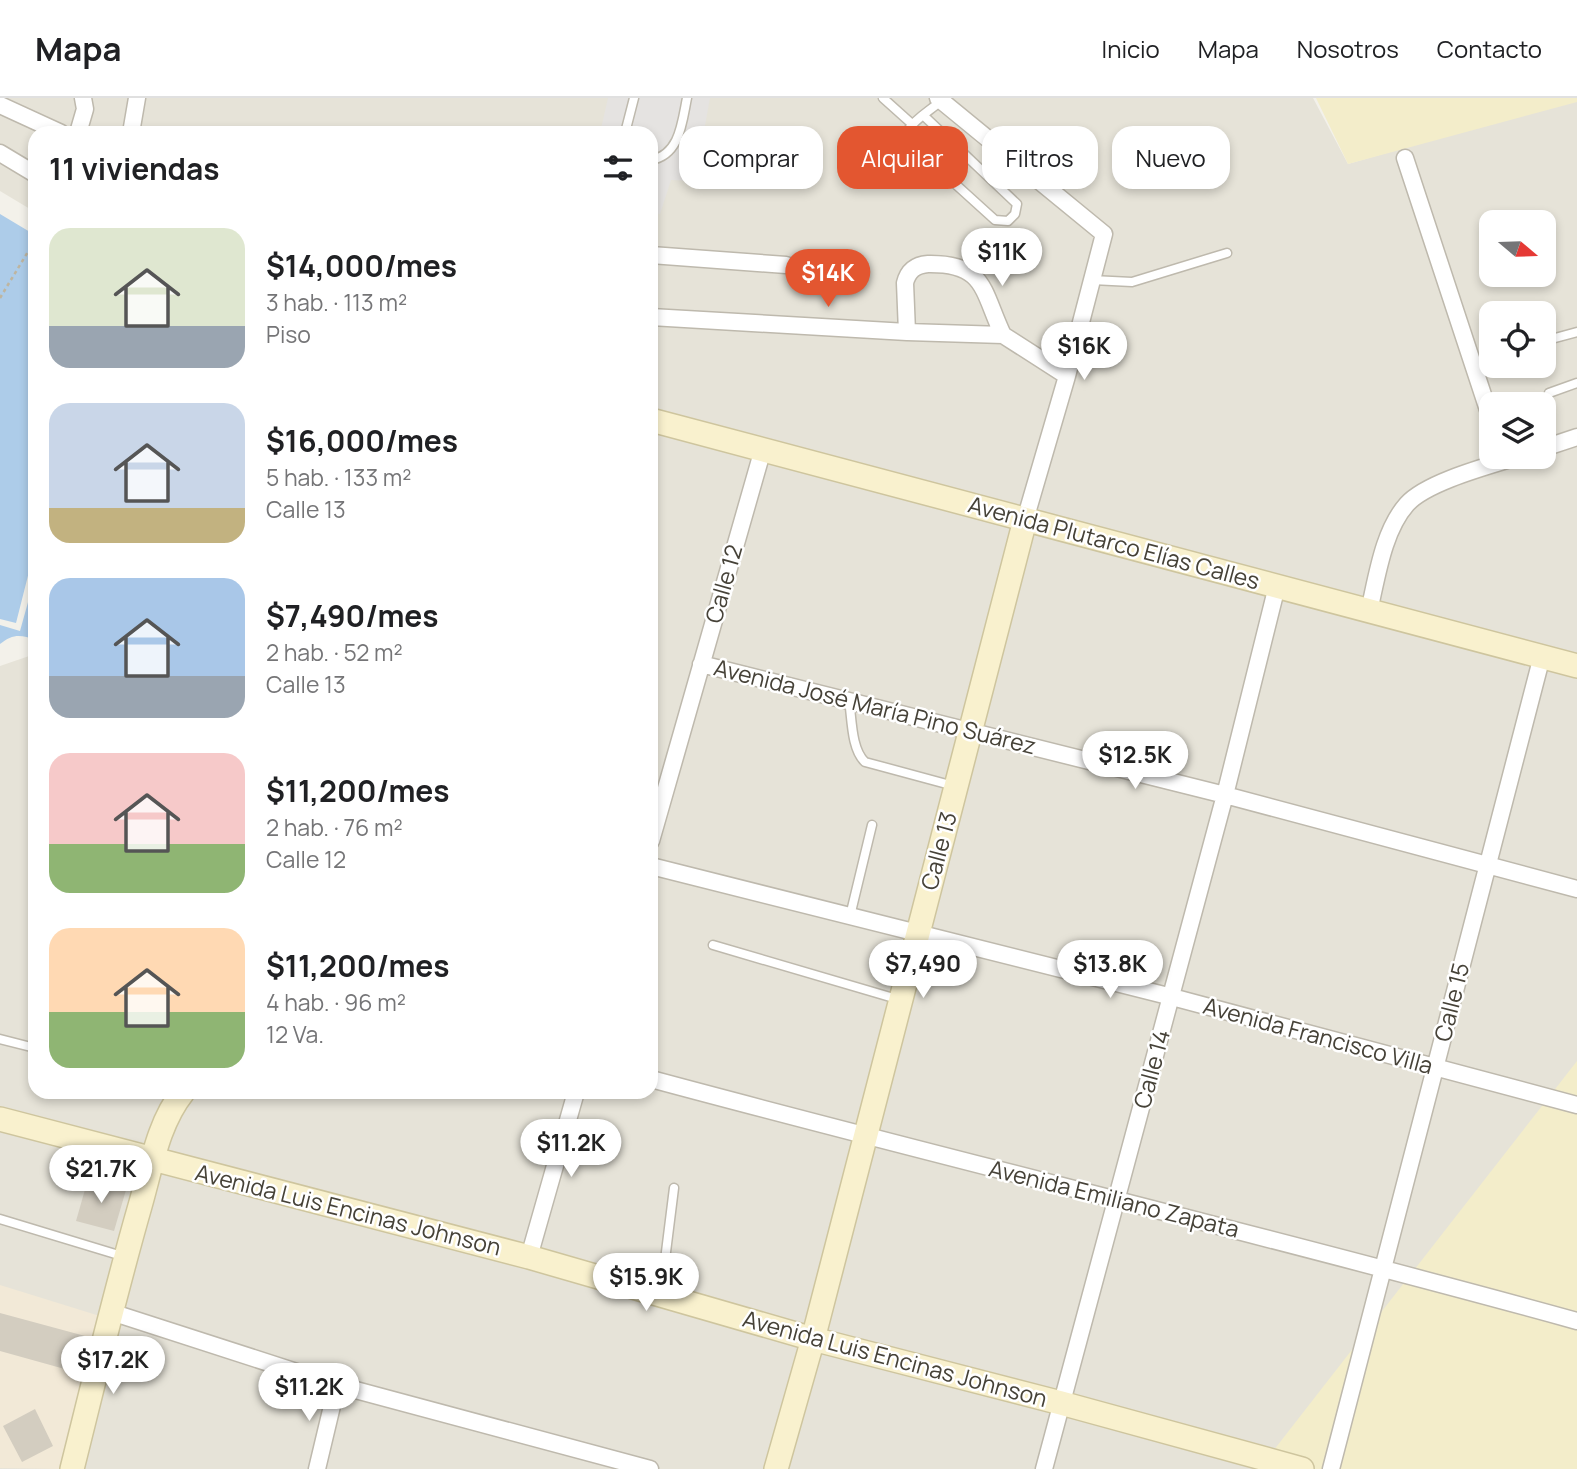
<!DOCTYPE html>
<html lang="es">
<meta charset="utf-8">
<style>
:root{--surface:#fff;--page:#f6f6f6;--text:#202124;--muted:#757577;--line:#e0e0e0;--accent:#e35630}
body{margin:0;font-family:Manrope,sans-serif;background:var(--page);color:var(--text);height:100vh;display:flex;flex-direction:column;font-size:26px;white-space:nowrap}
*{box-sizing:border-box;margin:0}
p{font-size:23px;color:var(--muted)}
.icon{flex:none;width:38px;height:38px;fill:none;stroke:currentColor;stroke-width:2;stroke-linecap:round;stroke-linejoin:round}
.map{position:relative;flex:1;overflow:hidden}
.side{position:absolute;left:28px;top:28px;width:630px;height:973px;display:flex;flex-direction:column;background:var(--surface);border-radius:21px;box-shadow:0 4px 10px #0003}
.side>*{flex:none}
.top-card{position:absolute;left:679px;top:28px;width:665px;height:63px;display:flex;gap:14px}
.needle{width:46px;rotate:109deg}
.buttons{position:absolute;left:1479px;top:112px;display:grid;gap:14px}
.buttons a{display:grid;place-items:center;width:77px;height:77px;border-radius:14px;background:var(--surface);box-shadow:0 4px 10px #0003;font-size:35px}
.price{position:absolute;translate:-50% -60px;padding:0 16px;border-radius:24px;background:#fff;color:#222;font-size:23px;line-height:46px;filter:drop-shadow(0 2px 4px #0008)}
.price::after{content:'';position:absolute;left:50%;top:42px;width:21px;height:16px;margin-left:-10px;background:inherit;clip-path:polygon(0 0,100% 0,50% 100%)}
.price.current{background:var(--accent);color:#fff}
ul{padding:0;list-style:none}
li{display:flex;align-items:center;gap:21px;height:175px;padding:0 21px}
li span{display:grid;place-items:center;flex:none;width:196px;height:140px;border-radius:21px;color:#555}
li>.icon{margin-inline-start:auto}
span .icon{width:84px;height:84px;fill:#fffc;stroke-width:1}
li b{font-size:30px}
h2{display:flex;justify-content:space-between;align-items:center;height:84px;padding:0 21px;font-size:30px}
.tag{padding:0 24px;border-radius:21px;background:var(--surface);box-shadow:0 4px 10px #0003;font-size:24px;line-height:63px}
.tag.current{background:var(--accent);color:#fff}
header{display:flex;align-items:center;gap:42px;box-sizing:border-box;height:98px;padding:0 35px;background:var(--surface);border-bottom:2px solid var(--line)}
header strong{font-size:33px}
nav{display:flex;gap:38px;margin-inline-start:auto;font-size:24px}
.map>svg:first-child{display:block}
.residential{fill:#e6e3d8;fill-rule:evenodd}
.commercial{fill:#f2e9d7}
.sand{fill:#f3edca}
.parking{fill:#e5e3e1}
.water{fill:#adcce9}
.pier{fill:#f3f1ea}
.building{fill:#d3cdc0}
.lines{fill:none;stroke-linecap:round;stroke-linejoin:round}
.lane-casing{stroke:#beb9ad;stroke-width:11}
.street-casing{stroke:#beb9ad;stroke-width:19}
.secondary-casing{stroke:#cec59e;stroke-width:26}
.path{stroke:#beb5a0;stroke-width:2.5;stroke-dasharray:3.5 3.5;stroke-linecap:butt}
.lane{stroke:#fff;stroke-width:8}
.street{stroke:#fff;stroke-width:16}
.secondary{stroke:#f9f1ce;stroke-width:23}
.labels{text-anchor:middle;stroke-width:5;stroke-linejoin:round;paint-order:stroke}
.street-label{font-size:23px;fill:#464238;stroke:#fff}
</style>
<header>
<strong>Mapa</strong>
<nav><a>Inicio</a><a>Mapa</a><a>Nosotros</a><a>Contacto</a></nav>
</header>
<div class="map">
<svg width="1577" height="1371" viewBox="0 0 1577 1371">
<rect width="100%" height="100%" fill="#f3f1ea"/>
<path class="residential" d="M0 0H1313L1348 66 1577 0V1371H0V568L35 556V994H651V35H35V114L0 93ZM1491 124H1544V177H1491ZM1491 215H1544V268H1491ZM1491 306H1544V359H1491Z"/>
<path class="commercial" d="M0 1187 103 1219 62 1371 0 1370Z"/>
<path class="sand" d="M1316 0H1577V4L1348 66Z
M1577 963V1371H1259Z"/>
<path class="parking" d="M608 0H710L695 83 671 82 660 116 651 114V35H600Z"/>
<path class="water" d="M0 116 35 137V542C21 536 12 536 0 546Z"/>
<path class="pier" d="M35 450V479L20 533 0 527V521L16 525Z"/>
<path class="building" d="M88 1081 126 1092 114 1133 76 1123Z
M0 1215 85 1238 79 1259 83 1260 79 1275 0 1253Z
M35 1311 53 1348 22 1364 3 1328Z"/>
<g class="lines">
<defs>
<path id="lane" d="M883 0 912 26
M923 17 1017 106 1015 116 1008 123 995 122 910 45 908 32C916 20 931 12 942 2
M625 35 634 0
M651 62C680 57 682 24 687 0
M1092 182 1132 184 1227 155
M1544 243 1577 234
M1549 295 1577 285
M849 602C852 620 851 651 865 664L954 688
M850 818 872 727
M713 847 897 901
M0 941 35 950
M0 1121 122 1158
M661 1194 674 1090"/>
<path id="street" d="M938 0 1104 136 1067 278 1025 422
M0 7 61 35
M78 35 85 11 83 0
M131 35 137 0
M0 55 35 76
M1405 60 1491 321
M651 157 786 167
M651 219 907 234 1003 237 1067 278
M907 234 905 185C908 173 915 167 928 166 986 165 982 193 1003 237
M1544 350 1577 339
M1369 513C1377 479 1383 433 1407 406 1427 384 1488 368 1517 359
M701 566 1225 697 1577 791
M651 743 763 351
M651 768 1172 899 1577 1007
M651 981C959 1064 1270 1138 1577 1223
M529 1159 576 994
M111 1214 337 1287 650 1371
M317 1371 337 1287
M1044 1371 1225 697 1277 488
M1331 1371 1542 558"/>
<path id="secondary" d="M651 322 1577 568
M0 1021 529 1159 813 1241 1061 1305 1302 1371
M72 1371C94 1283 115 1195 140 1108 151 1070 158 1025 183 994
M776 1371 813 1241 1025 422"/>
</defs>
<use href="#lane" class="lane-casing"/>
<use href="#street" class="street-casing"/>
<use href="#secondary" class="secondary-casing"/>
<path class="path" d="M0 200 35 142"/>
<use href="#lane" class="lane"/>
<use href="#street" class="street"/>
<use href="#secondary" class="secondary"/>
</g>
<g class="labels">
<g class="street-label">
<text transform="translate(1114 445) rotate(15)" y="8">Avenida Plutarco Elías Calles</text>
<text transform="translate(724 486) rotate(-74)" y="8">Calle 12</text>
<text transform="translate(875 609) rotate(14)" y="8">Avenida José María Pino Suárez</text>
<text transform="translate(939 753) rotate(-75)" y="8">Calle 13</text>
<text transform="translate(1452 904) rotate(-76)" y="8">Calle 15</text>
<text transform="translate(1318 938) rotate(15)" y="8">Avenida Francisco Villa</text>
<text transform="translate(1152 971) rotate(-75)" y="8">Calle 14</text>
<text transform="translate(1114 1101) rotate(14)" y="8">Avenida Emiliano Zapata</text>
<text transform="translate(348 1112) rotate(14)" y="8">Avenida Luis Encinas Johnson</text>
<text transform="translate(895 1261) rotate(15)" y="8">Avenida Luis Encinas Johnson</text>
</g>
</g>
</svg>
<div class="buttons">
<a><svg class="needle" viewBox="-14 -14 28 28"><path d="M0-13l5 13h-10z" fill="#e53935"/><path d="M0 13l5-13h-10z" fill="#757577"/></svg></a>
<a><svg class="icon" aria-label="locate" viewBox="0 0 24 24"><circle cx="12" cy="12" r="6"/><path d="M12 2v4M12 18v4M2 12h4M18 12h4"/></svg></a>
<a><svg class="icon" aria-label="layers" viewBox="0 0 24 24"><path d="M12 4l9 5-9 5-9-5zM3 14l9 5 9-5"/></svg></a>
</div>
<b class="price" style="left:1002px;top:190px">$11K</b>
<b class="price current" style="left:828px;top:211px">$14K</b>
<b class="price" style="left:1084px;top:284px">$16K</b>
<b class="price" style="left:1135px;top:693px">$12.5K</b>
<b class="price" style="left:923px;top:902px">$7,490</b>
<b class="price" style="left:1110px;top:902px">$13.8K</b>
<b class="price" style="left:571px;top:1081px">$11.2K</b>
<b class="price" style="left:101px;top:1107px">$21.7K</b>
<b class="price" style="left:646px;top:1215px">$15.9K</b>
<b class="price" style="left:113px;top:1298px">$17.2K</b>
<b class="price" style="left:309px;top:1325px">$11.2K</b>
<div class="top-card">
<a class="tag">Comprar</a>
<a class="tag current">Alquilar</a>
<a class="tag">Filtros</a>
<a class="tag">Nuevo</a>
</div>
<section class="side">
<h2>11 viviendas<svg class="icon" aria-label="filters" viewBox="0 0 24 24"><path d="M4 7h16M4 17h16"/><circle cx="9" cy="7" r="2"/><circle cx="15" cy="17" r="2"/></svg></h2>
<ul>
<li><span style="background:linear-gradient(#dfe7d0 70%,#9aa5b1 0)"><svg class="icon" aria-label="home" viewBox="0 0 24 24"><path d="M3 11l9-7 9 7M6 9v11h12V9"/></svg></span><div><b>$14,000/mes</b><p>3 hab. · 113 m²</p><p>Piso</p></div></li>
<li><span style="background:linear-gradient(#c9d6e8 75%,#c2b280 0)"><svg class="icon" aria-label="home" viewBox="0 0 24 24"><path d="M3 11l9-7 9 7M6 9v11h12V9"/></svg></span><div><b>$16,000/mes</b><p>5 hab. · 133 m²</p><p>Calle 13</p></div></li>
<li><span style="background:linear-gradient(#a9c7e8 70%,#9aa5b1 0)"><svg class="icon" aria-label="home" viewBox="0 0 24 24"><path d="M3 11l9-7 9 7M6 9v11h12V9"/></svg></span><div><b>$7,490/mes</b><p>2 hab. · 52 m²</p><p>Calle 13</p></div></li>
<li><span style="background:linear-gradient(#f6c9c9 65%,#8fb573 0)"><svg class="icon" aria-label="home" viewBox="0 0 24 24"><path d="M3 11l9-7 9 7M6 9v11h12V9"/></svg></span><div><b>$11,200/mes</b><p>2 hab. · 76 m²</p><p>Calle 12</p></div></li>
<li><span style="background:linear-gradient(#ffd9b3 60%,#8fb573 0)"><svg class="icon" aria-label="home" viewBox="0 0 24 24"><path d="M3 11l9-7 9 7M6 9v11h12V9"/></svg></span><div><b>$11,200/mes</b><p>4 hab. · 96 m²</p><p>12 Va.</p></div></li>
</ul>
</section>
</div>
